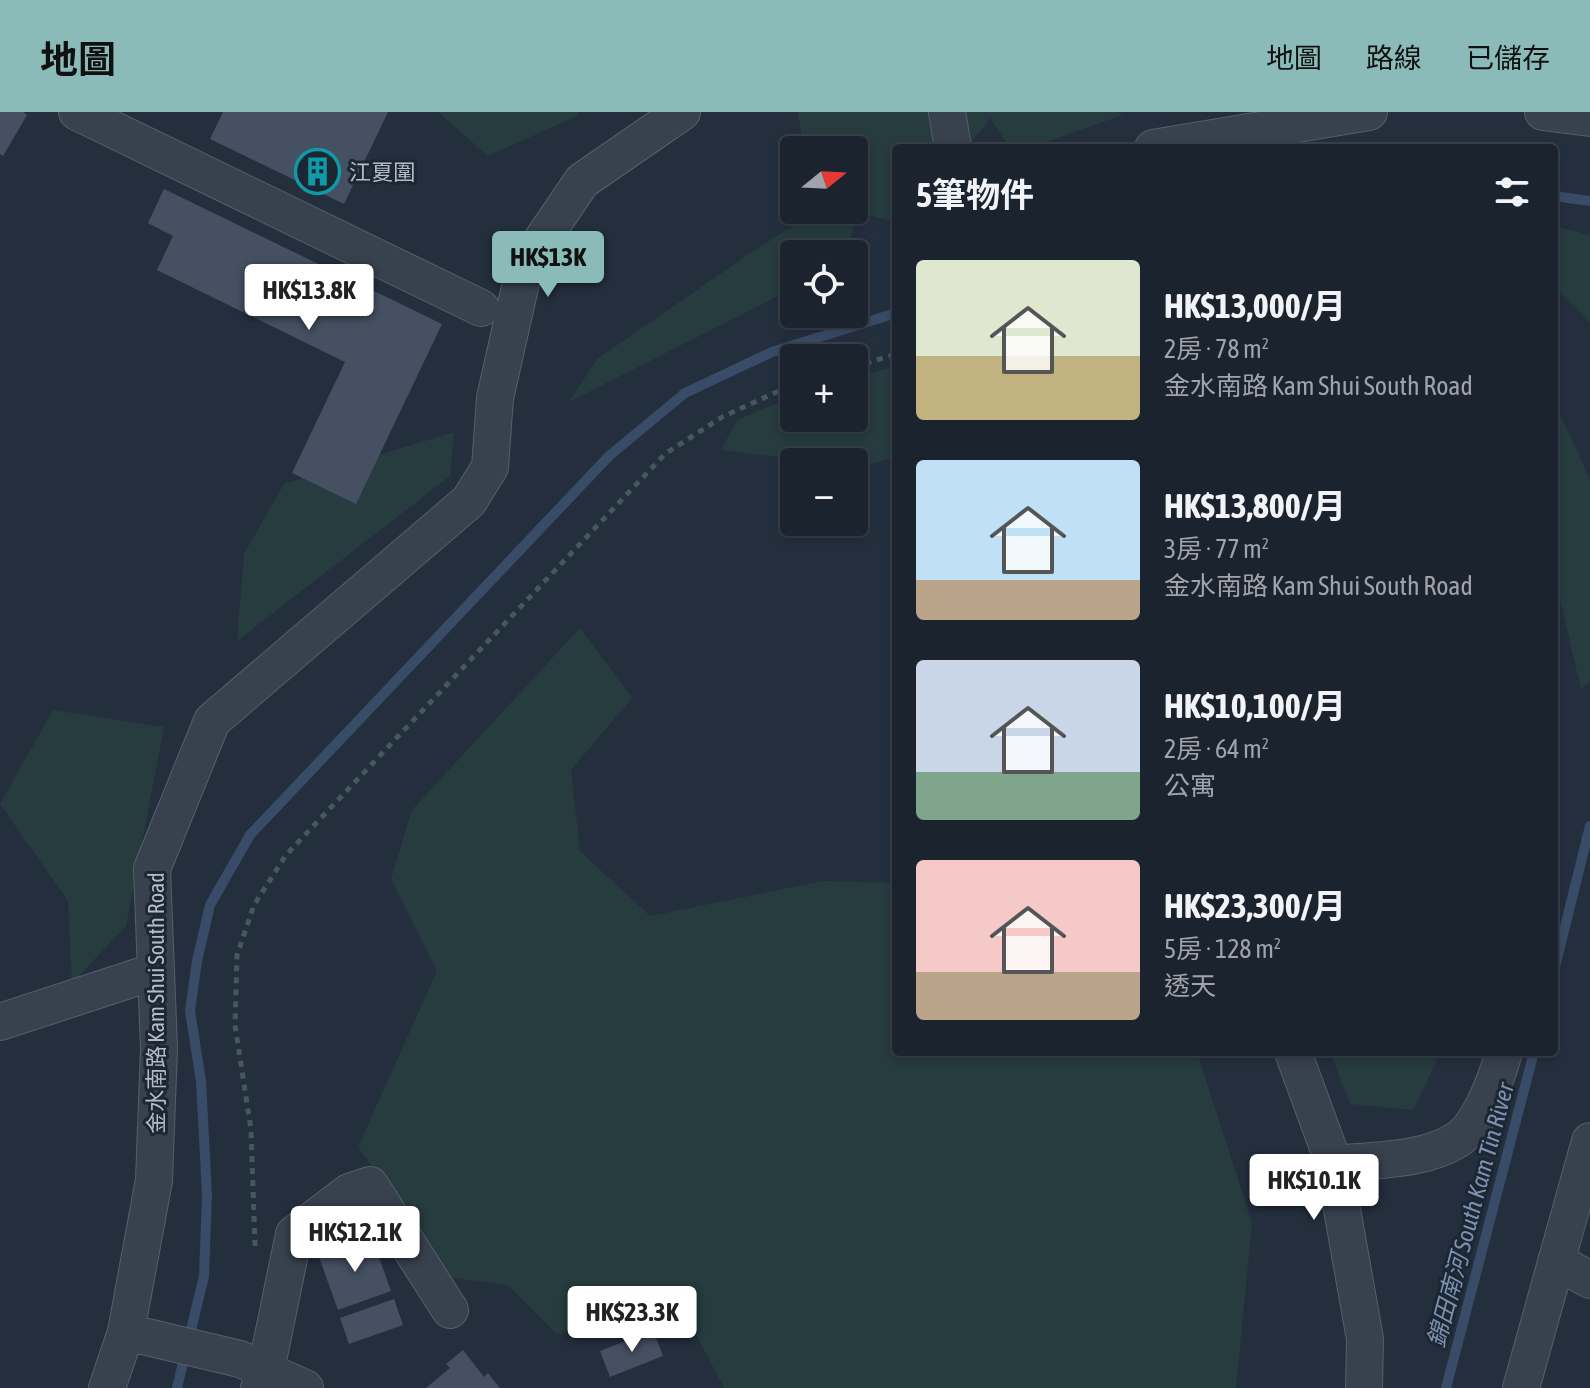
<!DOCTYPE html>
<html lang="zh-TW">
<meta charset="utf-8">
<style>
:root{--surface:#1b232e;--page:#242b36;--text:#f1f3f6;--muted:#a0a4aa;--line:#39404a;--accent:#8bbbb9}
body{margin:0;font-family:"Asap Condensed","Noto Sans TC",sans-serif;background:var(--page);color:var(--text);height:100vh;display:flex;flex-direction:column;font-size:30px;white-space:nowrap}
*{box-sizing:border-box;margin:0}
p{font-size:26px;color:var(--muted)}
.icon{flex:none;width:44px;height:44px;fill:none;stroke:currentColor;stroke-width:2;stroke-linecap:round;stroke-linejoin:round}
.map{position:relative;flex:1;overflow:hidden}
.panel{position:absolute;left:892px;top:32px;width:666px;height:912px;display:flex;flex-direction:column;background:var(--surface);border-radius:8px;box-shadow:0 4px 12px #0003,0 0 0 2px var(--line)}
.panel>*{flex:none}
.needle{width:52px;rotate:72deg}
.tools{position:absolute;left:780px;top:24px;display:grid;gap:16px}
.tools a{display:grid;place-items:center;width:88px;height:88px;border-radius:8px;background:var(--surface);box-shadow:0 4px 12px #0003,0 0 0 2px var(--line);font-size:40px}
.price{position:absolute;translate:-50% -68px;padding:0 18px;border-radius:8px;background:#fff;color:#222;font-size:26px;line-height:52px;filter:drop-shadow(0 2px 4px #0008)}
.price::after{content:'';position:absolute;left:50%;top:48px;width:24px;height:18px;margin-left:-12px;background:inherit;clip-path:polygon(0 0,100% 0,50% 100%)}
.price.selected{background:var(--accent);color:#111}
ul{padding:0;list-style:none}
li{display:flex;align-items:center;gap:24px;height:200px;padding:0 24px}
li span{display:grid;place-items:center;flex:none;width:224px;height:160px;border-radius:8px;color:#555}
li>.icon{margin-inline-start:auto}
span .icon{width:96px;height:96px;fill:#fffc;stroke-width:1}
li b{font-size:34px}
h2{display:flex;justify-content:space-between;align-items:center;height:96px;padding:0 24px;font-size:34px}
header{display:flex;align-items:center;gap:48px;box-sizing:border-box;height:112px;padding:0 40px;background:var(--accent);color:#111}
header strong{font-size:38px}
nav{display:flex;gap:44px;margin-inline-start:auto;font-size:28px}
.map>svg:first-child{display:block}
.green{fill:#263c3f}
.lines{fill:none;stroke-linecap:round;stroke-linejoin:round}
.stream{stroke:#394c67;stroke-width:10}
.building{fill:#455162}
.minor-casing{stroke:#565f6c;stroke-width:38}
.path{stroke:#44595c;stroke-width:5;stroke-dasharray:6 6;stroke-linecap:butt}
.minor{stroke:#38414e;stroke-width:36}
.labels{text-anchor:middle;stroke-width:6;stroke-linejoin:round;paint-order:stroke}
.poi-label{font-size:22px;fill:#b4bcc9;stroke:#1d2633;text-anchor:start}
.street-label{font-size:22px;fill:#b4bcc9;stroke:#1d2633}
.water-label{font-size:24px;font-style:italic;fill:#7c92b1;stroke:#1d2633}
</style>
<header>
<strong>地圖</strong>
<nav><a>地圖</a><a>路線</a><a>已儲存</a></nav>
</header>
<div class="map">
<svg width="1590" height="1276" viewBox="0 0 1590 1276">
<rect width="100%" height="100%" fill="#242f3e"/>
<path class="green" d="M438 0H579L577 4 488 44Z
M798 0H1117L1123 3 1028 36H1010L990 6 967 36H896V111L860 100 844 142H794V176L569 290 597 247 752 140 813 101V98H854V38H804Z
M1554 114 1590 123V210L1554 174Z
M896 254V344L864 355 854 354V350H819L721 338 737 308 794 284V306H854V266Z
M1554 290 1590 367V569L1581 577 1554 463Z
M454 320 450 364 237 529 244 442 284 372Z
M580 516 632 586 571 658 580 739 650 804 823 769 896 771V940H1197L1252 1111 1236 1276H724L676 1184 558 1223 508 1173 453 1166 358 1035 437 859 391 767 412 698Z
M53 598 164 615 126 814 72 871 68 789 0 692Z
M1330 940H1441L1413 998 1350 992Z"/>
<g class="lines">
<path class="stream" d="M1554 84 1590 89
M1554 859 1590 714
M177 1276 204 1164 207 1083 201 969 190 899 197 849 210 793 250 723 609 344 685 281 772 240 896 201
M1446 1276 1534 940"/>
</g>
<path class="building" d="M0 0H23L27 3 3 44 0 42Z
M223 0H388L344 92 210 27Z
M164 77 442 212 356 392 292 361 345 250 157 158 173 124 148 111Z
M372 1126 391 1179 338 1198 319 1145Z
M394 1187 403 1213 349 1232 340 1206Z
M653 1218 663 1244 610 1265 600 1239Z
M463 1238 484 1265 488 1261 500 1276H426L450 1256 446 1252Z"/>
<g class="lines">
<defs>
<path id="minor" d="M77 0 481 196
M947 0 953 36
M1543 0 1590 6
M1153 36 1369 0
M0 910 156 859
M1293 940 1334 1052 1365 1227 1364 1276
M1334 1052C1373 1048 1424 1049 1457 1028 1480 1013 1497 965 1504 940
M1556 1149 1590 1168
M126 1220 240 1247 305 1276
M107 1276 126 1220 154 1068 159 936 152 757 212 609 469 389 490 355 495 286 525 153 582 69 682 0
M259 1276 266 1258 294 1122 349 1080 370 1073 450 1198
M1521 1276 1590 1029"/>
</defs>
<use href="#minor" class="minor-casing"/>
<path class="path" d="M854 255 896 242
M255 1134 251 1018 235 913 237 843 254 793 286 743 665 342 722 305 794 272"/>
<use href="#minor" class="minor"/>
</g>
<defs>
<symbol id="building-ring" viewBox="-11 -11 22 22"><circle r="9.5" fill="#1d2633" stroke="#0f9aa8" stroke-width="1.5"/><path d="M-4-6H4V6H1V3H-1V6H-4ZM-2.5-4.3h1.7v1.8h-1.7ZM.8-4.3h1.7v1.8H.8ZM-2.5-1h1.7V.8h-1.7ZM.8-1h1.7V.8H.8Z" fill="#0f9aa8"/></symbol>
</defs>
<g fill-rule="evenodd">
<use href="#building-ring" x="292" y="34" width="51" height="51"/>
</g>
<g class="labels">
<g class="poi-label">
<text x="349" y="68">江夏圍</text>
</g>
<g class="street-label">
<text transform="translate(156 891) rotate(-90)" y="8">金水南路 Kam Shui South Road</text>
</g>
<g class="water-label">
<text transform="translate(1471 1103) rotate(-75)" y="8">錦田南河 South Kam Tin River</text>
</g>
</g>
</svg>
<div class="tools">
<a><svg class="needle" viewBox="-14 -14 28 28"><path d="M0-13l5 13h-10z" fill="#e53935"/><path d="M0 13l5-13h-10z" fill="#a0a4aa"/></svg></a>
<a><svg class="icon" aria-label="locate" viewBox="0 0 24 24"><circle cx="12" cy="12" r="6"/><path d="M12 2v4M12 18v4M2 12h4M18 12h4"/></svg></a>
<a>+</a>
<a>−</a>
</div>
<b class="price selected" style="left:548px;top:187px">HK$13K</b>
<b class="price" style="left:309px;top:220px">HK$13.8K</b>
<b class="price" style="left:1314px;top:1110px">HK$10.1K</b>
<b class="price" style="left:355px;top:1162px">HK$12.1K</b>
<b class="price" style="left:632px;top:1242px">HK$23.3K</b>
<section class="panel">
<h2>5筆物件<svg class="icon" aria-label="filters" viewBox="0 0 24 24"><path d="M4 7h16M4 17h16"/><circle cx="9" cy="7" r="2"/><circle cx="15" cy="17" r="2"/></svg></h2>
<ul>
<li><span style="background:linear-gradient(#dfe7d0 60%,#c2b280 0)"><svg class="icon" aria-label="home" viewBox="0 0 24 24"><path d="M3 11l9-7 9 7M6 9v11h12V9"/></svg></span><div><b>HK$13,000/月</b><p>2房 · 78 m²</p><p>金水南路 Kam Shui South Road</p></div></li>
<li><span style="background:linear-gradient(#bfe0f5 75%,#b9a48a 0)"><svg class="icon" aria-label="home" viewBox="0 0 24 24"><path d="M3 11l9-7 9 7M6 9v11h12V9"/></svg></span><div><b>HK$13,800/月</b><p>3房 · 77 m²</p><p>金水南路 Kam Shui South Road</p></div></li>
<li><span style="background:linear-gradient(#c9d6e8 70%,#7fa58c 0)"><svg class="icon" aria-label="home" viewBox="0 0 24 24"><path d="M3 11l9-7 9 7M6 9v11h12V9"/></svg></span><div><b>HK$10,100/月</b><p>2房 · 64 m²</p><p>公寓</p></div></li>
<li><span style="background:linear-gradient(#f6c9c9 70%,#b9a48a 0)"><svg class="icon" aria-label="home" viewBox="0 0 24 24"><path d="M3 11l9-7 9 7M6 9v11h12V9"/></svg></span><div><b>HK$23,300/月</b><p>5房 · 128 m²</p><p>透天</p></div></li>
</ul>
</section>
</div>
